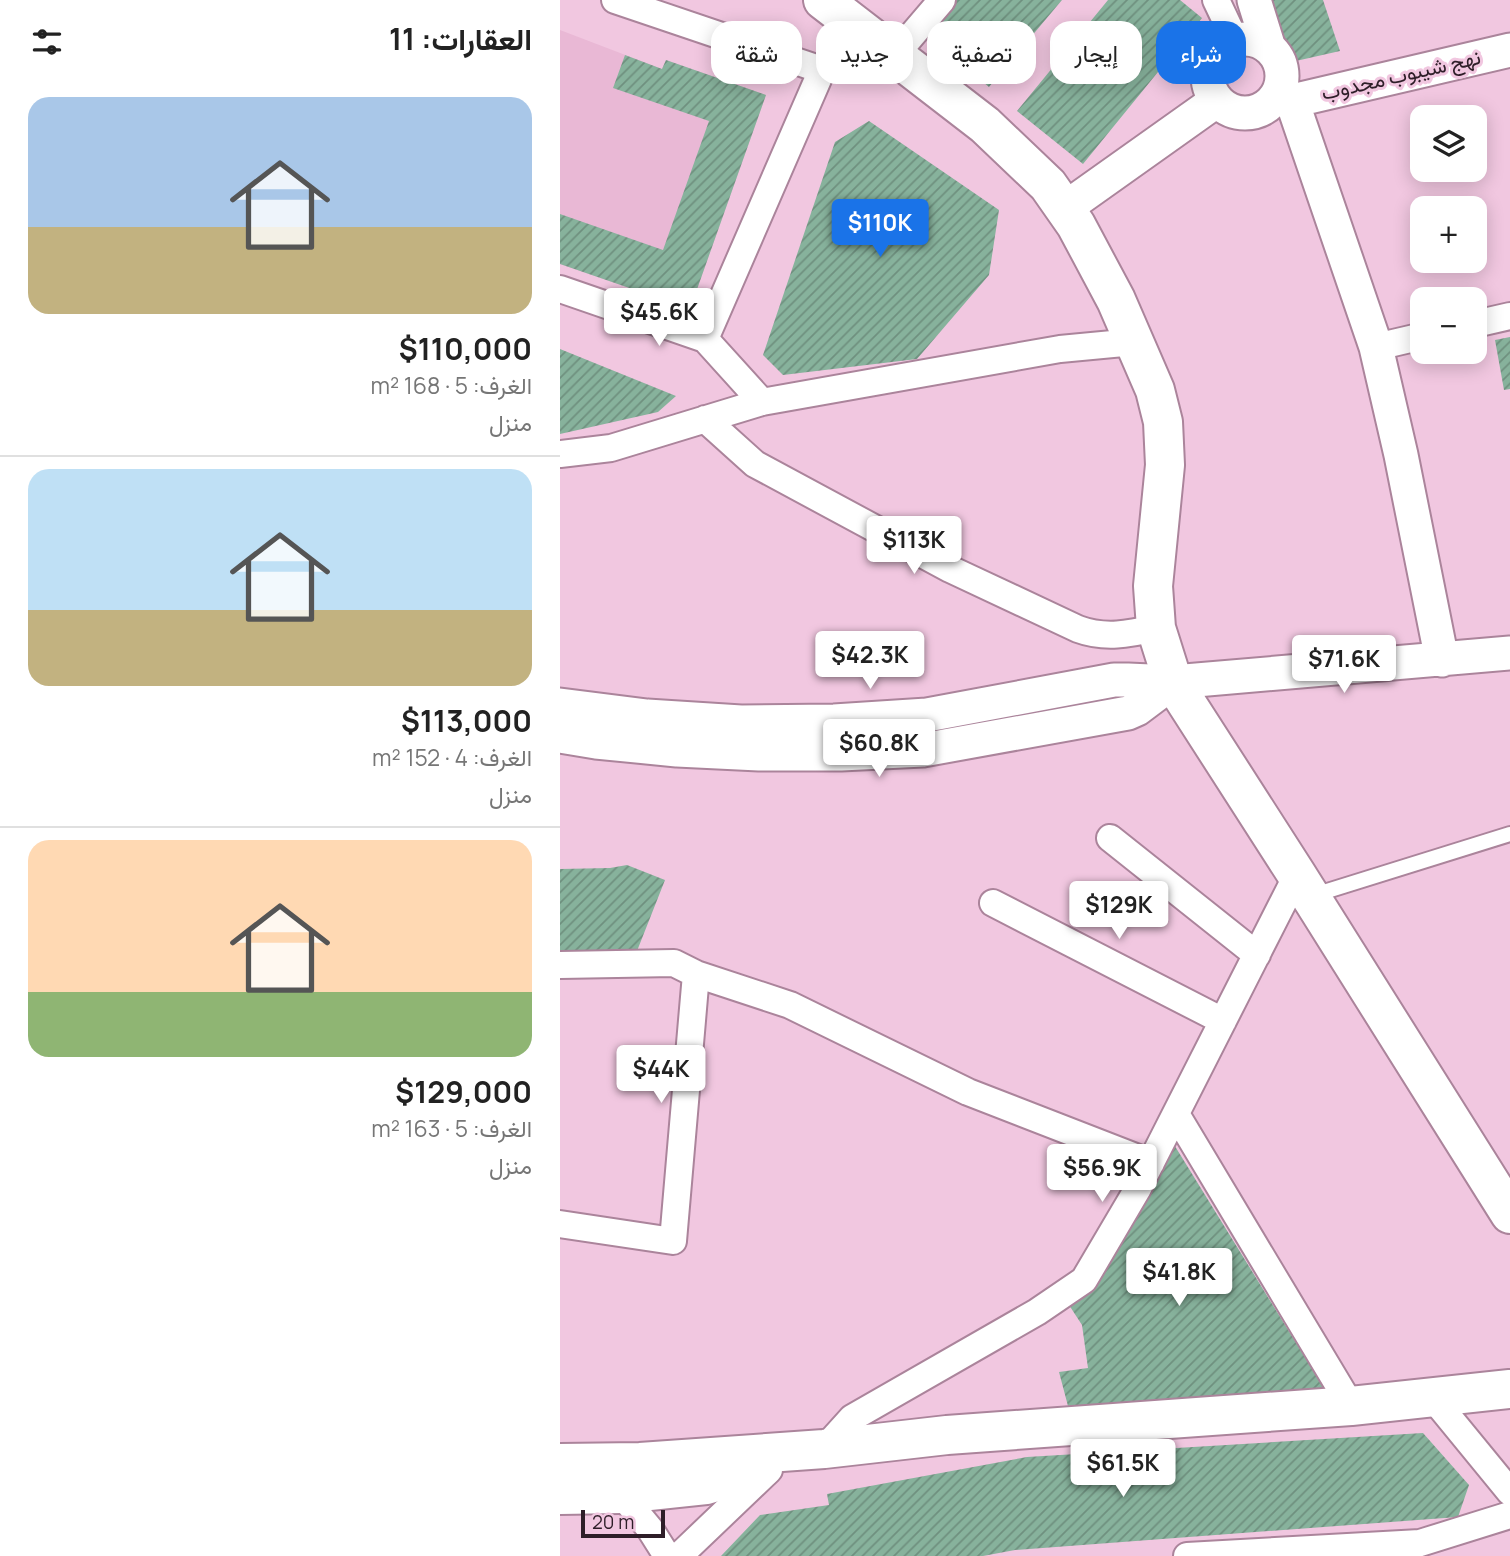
<!DOCTYPE html>
<html lang="ar">
<meta charset="utf-8">
<style>
:root{--surface:#fff;--page:#f2f2f2;--text:#222;--muted:#767676;--line:#e0e0e0;--accent:#1a73e8}
body{margin:0;font-family:Manrope,Vazirmatn,sans-serif;background:var(--page);color:var(--text);direction:rtl;height:100vh;display:flex;flex-direction:column;font-size:26px;white-space:nowrap}
*{box-sizing:border-box;margin:0}
p{font-size:23px;color:var(--muted)}
.icon{flex:none;width:38px;height:38px;fill:none;stroke:currentColor;stroke-width:2;stroke-linecap:round;stroke-linejoin:round}
.map{position:relative;flex:1;overflow:hidden;direction:ltr}
.side{display:flex;flex-direction:column;background:var(--surface);width:560px}
.side>*{flex:none}
.hud{position:absolute;left:21px;top:21px;width:665px;height:63px;direction:rtl;display:flex;gap:14px}
.buttons{position:absolute;left:850px;top:105px;display:grid;gap:14px}
.buttons a{display:grid;place-items:center;width:77px;height:77px;border-radius:14px;background:var(--surface);box-shadow:0 4px 18px #0003;font-size:35px}
.scale{position:absolute;left:21px;bottom:18px;width:84px;box-sizing:border-box;padding-left:7px;border:4px solid #2e1e28;border-top:0;font-size:19px;line-height:24px;white-space:nowrap;color:#2e1e28;-webkit-text-stroke:5px #f1c7e0;paint-order:stroke}
.price{position:absolute;translate:-50% -60px;padding:0 16px;border-radius:7px;background:#fff;color:#222;font-size:23px;line-height:46px;filter:drop-shadow(0 2px 4px #0008)}
.price::after{content:'';position:absolute;left:50%;top:42px;width:21px;height:16px;margin-left:-10px;background:inherit;clip-path:polygon(0 0,100% 0,50% 100%)}
.price.active{background:var(--accent);color:#fff}
ul{padding:0;list-style:none}
li{display:grid;align-content:center;gap:14px;height:371px;padding:0 28px}
li+li{border-top:2px solid var(--line)}
li span{display:grid;place-items:center;height:217px;border-radius:21px;color:#555}
li>.icon{margin-inline-start:auto}
span .icon{width:126px;height:126px;fill:#fffc;stroke-width:1}
li b{font-size:30px}
h2{display:flex;justify-content:space-between;align-items:center;height:84px;padding:0 28px;font-size:30px}
.pill{padding:0 24px;border-radius:21px;background:var(--surface);box-shadow:0 4px 18px #0003;font-size:24px;line-height:63px}
.pill.active{background:var(--accent);color:#fff}
main{display:flex;flex:1;min-height:0}
.map>svg:first-child{display:block}
.built{fill:#e9b8d5}
.building{fill:url(#building-hatch)}
.lines{fill:none;stroke-linecap:round;stroke-linejoin:round}
.service-casing{stroke:#ab849b;stroke-width:18}
.minor-casing{stroke:#ab849b;stroke-width:30}
.tertiary-casing{stroke:#ab849b;stroke-width:37}
.secondary-casing{stroke:#ab849b;stroke-width:42}
.service{stroke:#fff;stroke-width:14}
.minor{stroke:#fff;stroke-width:26}
.tertiary{stroke:#fff;stroke-width:33}
.secondary{stroke:#fff;stroke-width:38}
.labels{text-anchor:middle;stroke-width:6;stroke-linejoin:round;paint-order:stroke}
.street-label{font-size:21px;fill:#2e1e28;stroke:#f1c7e0}
</style>
<main>
<div class="map">
<svg width="950" height="1556" viewBox="0 0 950 1556">
<defs>
<pattern id="building-hatch" width="6" height="6" patternUnits="userSpaceOnUse" patternTransform="scale(1.75)"><rect width="6" height="6" fill="#87b29c"/><path d="M-1 1l2-2M0 6l6-6M5 7l2-2" fill="none" stroke="#6f907f"/></pattern>
</defs>
<rect width="100%" height="100%" fill="#f1c7e0"/>
<path class="built" d="M0 30 102 69 106 60 206 95 130 309 0 264Z"/>
<path class="building" d="M397 0H502L429 87 367 35Z
M548 0H620L642 18 523 164 457 111Z
M704 0H763L780 51 727 63Z
M65 55 102 69 106 60 206 95 130 309 0 264V214L103 250 149 121 53 88Z
M309 121 439 210 429 275 357 359 223 375 203 355 275 142Z
M950 337V389L944 390 935 340Z
M0 349 116 396 98 412 0 434Z
M67 865 105 880 77 951 0 952V869L50 868Z
M613 1143 764 1388 508 1406 499 1372 528 1368 522 1325 509 1305Z
M863 1433 909 1485 898 1517 455 1550 423 1556H161L200 1515 269 1505 267 1494 467 1457Z"/>
<g class="lines">
<defs>
<path id="service" d="M751 896 950 834"/>
<path id="minor" d="M55 0 262 70 335 55 382 0
M656 0 675 40
M0 289 145 339 202 402
M915 324 950 316
M145 339 262 70
M816 347 863 336
M145 419 195 464 390 569 518 629C545 639 569 634 596 628
M0 454 51 448 202 402 500 349 574 342
M550 838 697 955
M433 903 663 1021
M0 965 114 963 136 974 230 1005 408 1092 591 1163
M616 1114 791 1406
M0 1224 113 1241 136 974
M873 1398 950 1492
M264 1449 292 1418 477 1312 524 1280 577 1190 737 875
M61 1494 90 1529 107 1556
M119 1556 209 1470
M627 1556 860 1543 950 1515"/>
<path id="tertiary" d="M694 0 708 45
M648 76a37 37 0 1 1 74 0a37 37 0 1 1-74 0Z
M504 209 656 101
M882 660 841 455 816 347 732 101 950 50
M0 705 87 716 181 722 274 721 367 715 554 680H568L613 682 950 653
M0 736 36 742 117 750 199 754H281L363 750 568 713 577 709 613 682"/>
<path id="secondary" d="M263 0 425 125 488 185 516 225 556 300 595 390 603 422 605 465 593 586 596 628 613 682 737 875 950 1214
M0 1463 80 1462 264 1449 387 1435 791 1406 950 1389
M0 1495 61 1494 146 1485 202 1468"/>
</defs>
<use href="#service" class="service-casing"/>
<use href="#minor" class="minor-casing"/>
<use href="#tertiary" class="tertiary-casing"/>
<use href="#secondary" class="secondary-casing"/>
<use href="#service" class="service"/>
<use href="#minor" class="minor"/>
<use href="#tertiary" class="tertiary"/>
<use href="#secondary" class="secondary"/>
</g>
<g class="labels">
<g class="street-label">
<text transform="translate(841 75) rotate(-13)" y="7">نهج شيبوب مجدوب</text>
</g>
</g>
</svg>
<div class="buttons">
<a><svg class="icon" aria-label="layers" viewBox="0 0 24 24"><path d="M12 4l9 5-9 5-9-5zM3 14l9 5 9-5"/></svg></a>
<a>+</a>
<a>−</a>
</div>
<div class="scale">20 m</div>
<b class="price active" style="left:320px;top:259px">$110K</b>
<b class="price" style="left:99px;top:348px">$45.6K</b>
<b class="price" style="left:354px;top:576px">$113K</b>
<b class="price" style="left:310px;top:691px">$42.3K</b>
<b class="price" style="left:784px;top:695px">$71.6K</b>
<b class="price" style="left:319px;top:779px">$60.8K</b>
<b class="price" style="left:559px;top:941px">$129K</b>
<b class="price" style="left:101px;top:1105px">$44K</b>
<b class="price" style="left:542px;top:1204px">$56.9K</b>
<b class="price" style="left:619px;top:1308px">$41.8K</b>
<b class="price" style="left:563px;top:1499px">$61.5K</b>
<div class="hud">
<a class="pill active">شراء</a>
<a class="pill">إيجار</a>
<a class="pill">تصفية</a>
<a class="pill">جديد</a>
<a class="pill">شقة</a>
</div>
</div>
<section class="side">
<h2>العقارات: 11<svg class="icon" aria-label="filters" viewBox="0 0 24 24"><path d="M4 7h16M4 17h16"/><circle cx="9" cy="7" r="2"/><circle cx="15" cy="17" r="2"/></svg></h2>
<ul>
<li><span style="background:linear-gradient(#a9c7e8 60%,#c2b280 0)"><svg class="icon" aria-label="home" viewBox="0 0 24 24"><path d="M3 11l9-7 9 7M6 9v11h12V9"/></svg></span><div><b>$110,000</b><p>الغرف: 5 · 168 m²</p><p>منزل</p></div></li>
<li><span style="background:linear-gradient(#bfe0f5 65%,#c2b280 0)"><svg class="icon" aria-label="home" viewBox="0 0 24 24"><path d="M3 11l9-7 9 7M6 9v11h12V9"/></svg></span><div><b>$113,000</b><p>الغرف: 4 · 152 m²</p><p>منزل</p></div></li>
<li><span style="background:linear-gradient(#ffd9b3 70%,#8fb573 0)"><svg class="icon" aria-label="home" viewBox="0 0 24 24"><path d="M3 11l9-7 9 7M6 9v11h12V9"/></svg></span><div><b>$129,000</b><p>الغرف: 5 · 163 m²</p><p>منزل</p></div></li>
</ul>
</section>
</main>
